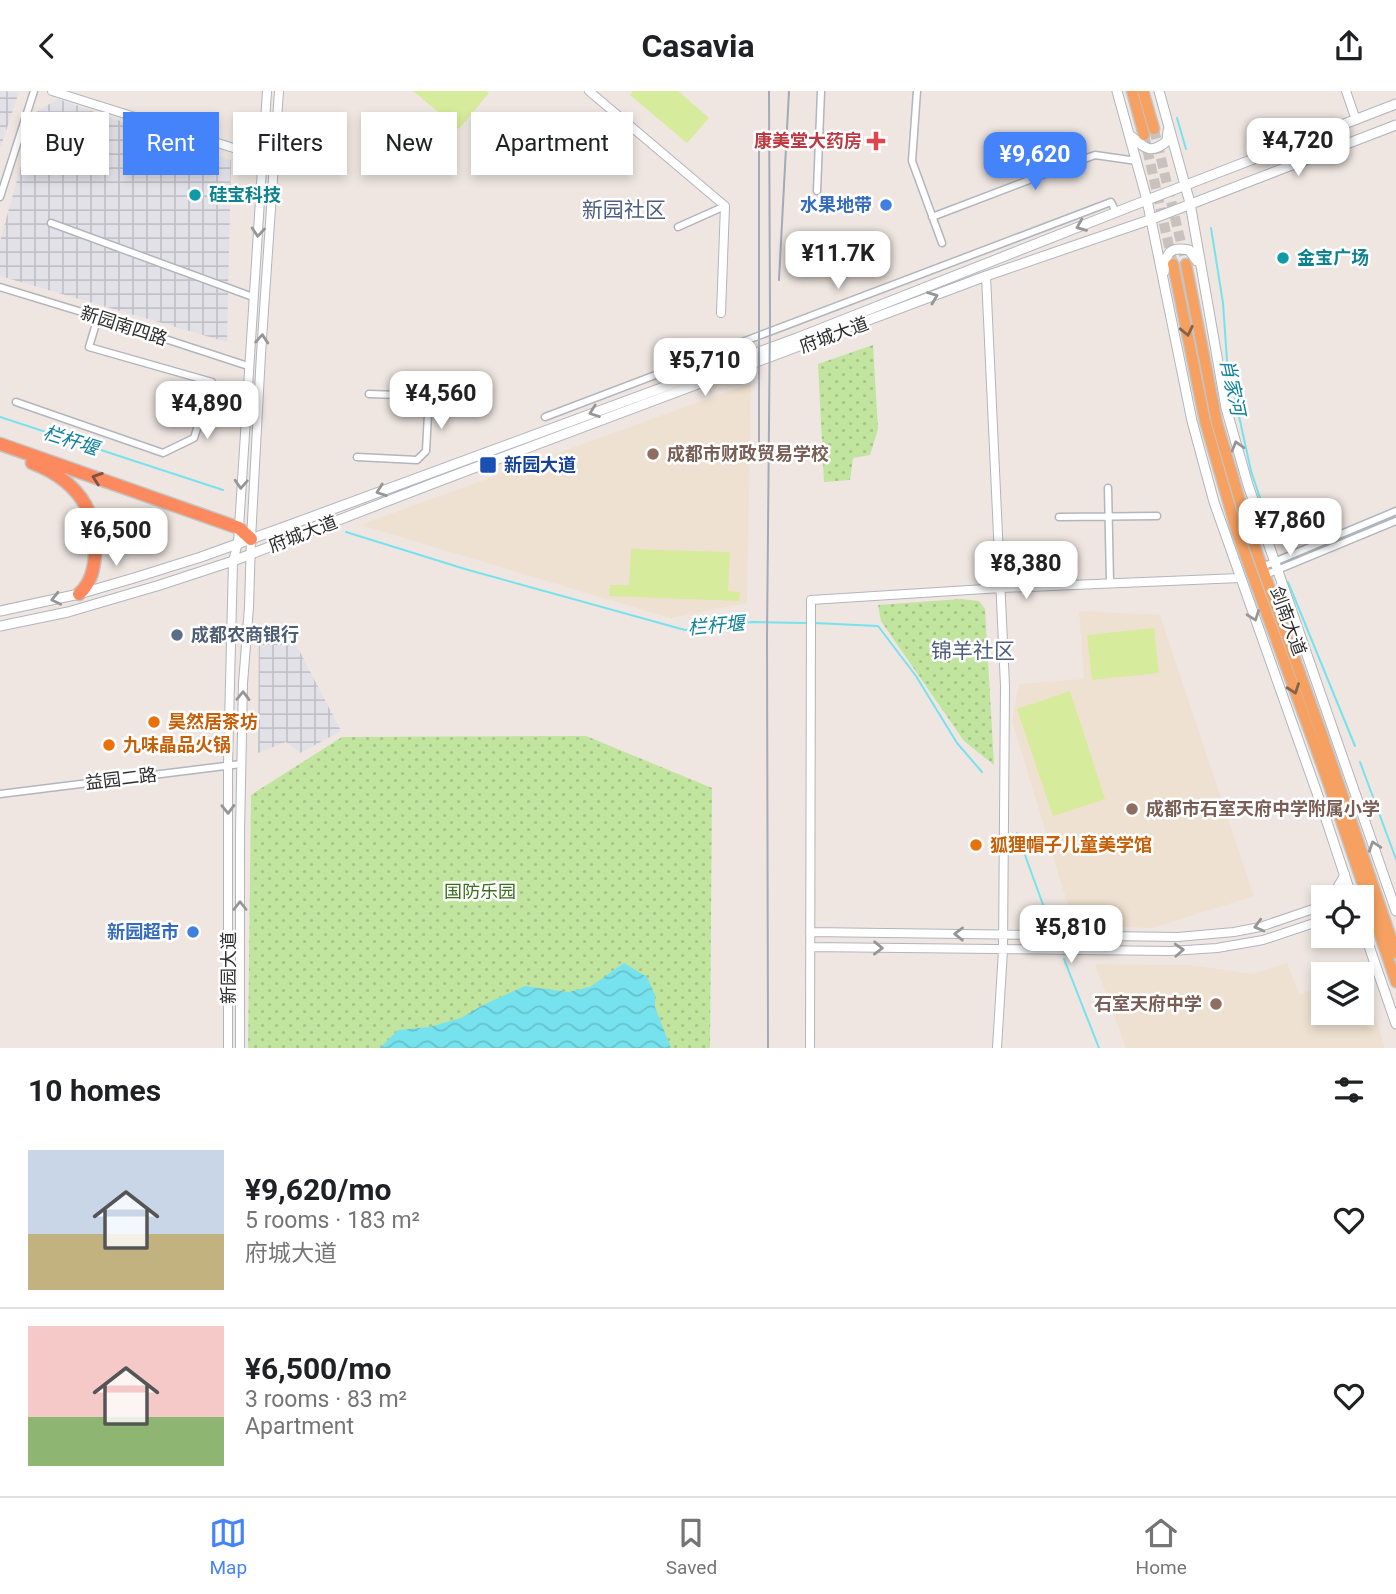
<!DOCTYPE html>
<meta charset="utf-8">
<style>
:root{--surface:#fff;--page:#f6f6f6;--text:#202124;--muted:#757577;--line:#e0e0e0;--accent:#4483f9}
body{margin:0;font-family:Roboto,"Noto Sans SC",sans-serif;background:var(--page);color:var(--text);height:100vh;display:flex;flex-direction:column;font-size:26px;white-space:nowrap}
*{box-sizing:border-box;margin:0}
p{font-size:23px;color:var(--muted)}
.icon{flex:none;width:38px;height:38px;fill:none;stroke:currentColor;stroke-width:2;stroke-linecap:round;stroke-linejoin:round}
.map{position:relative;height:957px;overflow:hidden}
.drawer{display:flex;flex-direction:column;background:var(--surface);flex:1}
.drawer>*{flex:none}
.top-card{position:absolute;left:21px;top:21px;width:700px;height:63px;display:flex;gap:14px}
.fabs{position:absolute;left:1311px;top:794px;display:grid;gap:14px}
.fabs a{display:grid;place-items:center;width:63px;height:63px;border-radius:0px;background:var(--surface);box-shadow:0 4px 10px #0003;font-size:35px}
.price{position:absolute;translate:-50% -60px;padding:0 16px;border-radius:14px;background:#fff;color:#222;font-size:23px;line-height:46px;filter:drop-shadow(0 2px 4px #0008)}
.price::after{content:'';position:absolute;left:50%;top:42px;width:21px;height:16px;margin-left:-10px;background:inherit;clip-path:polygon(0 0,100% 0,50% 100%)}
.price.on{background:var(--accent);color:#fff}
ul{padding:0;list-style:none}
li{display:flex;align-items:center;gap:21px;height:175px;padding:0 28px}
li+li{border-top:2px solid var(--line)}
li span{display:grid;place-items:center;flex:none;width:196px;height:140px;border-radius:0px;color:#555}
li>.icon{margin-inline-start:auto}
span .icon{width:84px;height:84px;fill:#fffc;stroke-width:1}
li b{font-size:30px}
h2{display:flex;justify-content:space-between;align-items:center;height:84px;padding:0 28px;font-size:30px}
.pill{padding:0 24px;border-radius:0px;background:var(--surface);box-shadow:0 4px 10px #0003;font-size:24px;line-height:63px}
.pill.on{background:var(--accent);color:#fff}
header{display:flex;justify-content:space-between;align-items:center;height:91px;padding:0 28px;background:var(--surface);font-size:32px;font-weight:700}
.dock{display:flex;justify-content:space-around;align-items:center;height:98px;border-top:2px solid var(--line);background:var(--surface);font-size:19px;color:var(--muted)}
.dock a{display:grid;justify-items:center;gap:4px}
.dock .on{color:var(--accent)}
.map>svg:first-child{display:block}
.industrial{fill:url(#industrial-grid)}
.education{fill:#efe1d1}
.grass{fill:url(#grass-dots)}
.pitch{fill:#d6eb9b}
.water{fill:url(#water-waves)}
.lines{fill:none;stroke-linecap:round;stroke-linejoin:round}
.stream{stroke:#76e2ee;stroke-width:2}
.trunk-tunnel{stroke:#c8c1bd;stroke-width:10;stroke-dasharray:10 5;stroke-linecap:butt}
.minor-casing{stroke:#b1b5be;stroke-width:9}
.tertiary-casing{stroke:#b1b5be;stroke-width:10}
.secondary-casing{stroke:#b1b5be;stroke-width:11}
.trunk-casing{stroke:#c4c4c4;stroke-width:13}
.motorway-casing{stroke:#c4c4c4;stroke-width:15}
.minor{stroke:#fff;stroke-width:6}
.tertiary{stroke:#fff;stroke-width:8}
.secondary{stroke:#fff;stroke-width:9}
.trunk{stroke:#f6a161;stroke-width:10}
.motorway{stroke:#fd895e;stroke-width:12}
.rail{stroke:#a3a9b8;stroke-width:2}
.oneway{stroke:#969696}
.oneway2{stroke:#886245}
.oneway3{stroke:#815241}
.health-dot{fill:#e0444e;stroke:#fff;stroke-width:2.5}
.culture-dot{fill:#0f9aa8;stroke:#fff;stroke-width:2.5}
.shop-dot{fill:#3f7fe0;stroke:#fff;stroke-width:2.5}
.education-dot{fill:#8d6e63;stroke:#fff;stroke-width:2.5}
.transit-dot{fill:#1a4fb4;stroke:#fff;stroke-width:2.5}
.service-dot{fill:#5c6f8a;stroke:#fff;stroke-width:2.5}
.food-dot{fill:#e8710a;stroke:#fff;stroke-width:2.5}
.labels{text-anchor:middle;stroke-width:5;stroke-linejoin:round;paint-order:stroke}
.health-label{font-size:18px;font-weight:bold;fill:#be3a42;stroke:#fff;text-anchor:end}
.culture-label{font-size:18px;font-weight:bold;fill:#0d838f;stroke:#fff;text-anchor:start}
.shop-label{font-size:18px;font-weight:bold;fill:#366cbe;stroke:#fff;text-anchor:end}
.street-label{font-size:18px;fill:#2e2e2e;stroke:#fff}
.education-label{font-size:18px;font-weight:bold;fill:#785e54;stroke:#fff;text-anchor:start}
.transit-label{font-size:18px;font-weight:bold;fill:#164399;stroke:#fff;text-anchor:start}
.service-label{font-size:18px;font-weight:bold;fill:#4e5e75;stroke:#fff;text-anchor:start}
.food-label{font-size:18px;font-weight:bold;fill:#c56008;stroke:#fff;text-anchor:start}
.park-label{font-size:18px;fill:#3a6d1c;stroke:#fff}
.water-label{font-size:19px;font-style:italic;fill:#0f809a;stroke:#fff}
.quarter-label{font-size:21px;fill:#4d5e7f;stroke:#fff}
</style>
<header><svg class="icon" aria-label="back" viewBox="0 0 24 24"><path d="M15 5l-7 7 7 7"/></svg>Casavia<svg class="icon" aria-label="share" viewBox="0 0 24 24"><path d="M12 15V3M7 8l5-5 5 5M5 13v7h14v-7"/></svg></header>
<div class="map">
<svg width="1396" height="957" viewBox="0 0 1396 957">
<defs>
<pattern id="industrial-grid" width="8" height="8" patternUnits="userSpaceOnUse" patternTransform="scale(1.75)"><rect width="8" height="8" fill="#e2e1e8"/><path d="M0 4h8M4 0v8" fill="none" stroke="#c2c1c7"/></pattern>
<pattern id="grass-dots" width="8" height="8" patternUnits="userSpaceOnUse" patternTransform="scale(1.75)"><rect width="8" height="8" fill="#c1e49f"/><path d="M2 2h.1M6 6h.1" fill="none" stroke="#a6c489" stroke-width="1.8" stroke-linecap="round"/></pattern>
<pattern id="water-waves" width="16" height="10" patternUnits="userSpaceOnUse" patternTransform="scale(1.75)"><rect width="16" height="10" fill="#76e2ee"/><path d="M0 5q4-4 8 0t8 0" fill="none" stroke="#66c2cc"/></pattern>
</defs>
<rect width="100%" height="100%" fill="#efe6e1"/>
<path class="industrial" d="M0 0 19 1 1 55H0Z
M58 8 231 69 227 251 0 185V150L36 21Z
M286 534 341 640 300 662 286 651 258 662 259 535Z"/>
<path class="education" d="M751 292 747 512 670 527 360 434Z
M1079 520 1160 524 1254 805 1153 837 1074 834 1012 630 1019 593 1084 588Z
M1287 872 1299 903 1323 896V922H1362V885L1385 957H1126L1095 873 1191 874 1252 883Z"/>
<path class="grass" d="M873 254 878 338 870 364 853 367 850 389 824 391 818 273Z
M961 508 979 510 985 518 994 674 964 650 881 530 878 514Z
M586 645 712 697 710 957H248L251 704 342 646Z"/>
<path class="pitch" d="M413 0H486L489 2 459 38Z
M633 0H678L709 27 687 52 630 4Z
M631 458 730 461 728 500 740 501 739 510 609 505 610 494H629Z
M1154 537 1159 582 1092 589 1087 544Z
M1070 600 1105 708 1053 725 1017 618Z"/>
<path class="water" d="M624 872 647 886 655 904V916L671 957H380L398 939 429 936 461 927 483 914 525 895 568 901 590 896Z"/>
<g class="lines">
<path class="stream" d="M1177 27 1186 58
M1211 137 1223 212 1227 270 1251 380 1275 452
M0 326 223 399
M346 441 465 478 685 539 752 531 808 532
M1288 491 1355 655
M814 532 878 535 916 585 957 652 982 681
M1360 671 1396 768
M1017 742 1050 833
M1064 868 1099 957"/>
<path class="trunk-tunnel" d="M1154 38 1186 173
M1144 44 1173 173"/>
<defs>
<path id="minor" d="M917 0 912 70 942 152
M817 100 821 0
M0 106 34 0
M932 126 1095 64 1137 70
M51 132 253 206
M678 136 725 115
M0 196 98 226 248 275
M16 311 163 362 194 347 212 291 89 256 98 226
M545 326 1111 111 1116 121
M357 366 417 369 426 360 429 305 369 303
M1108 397 1110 491
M1059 426 1157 425
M1262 476 1396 420
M1265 484 1396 430
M0 703 241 673"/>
<path id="tertiary" d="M52 0 262 66
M589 0 725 115 721 222
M1346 0 1356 29
M986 185 1005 595 1003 859 997 957
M1331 807 1345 783
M810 841 1178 846 1234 841 1260 836 1319 816 1323 813
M810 856 1171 860 1217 857 1263 849 1323 829
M228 957V674L233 470 238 452 267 0
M240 957V741L243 592 249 516 251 448 261 263 279 0
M810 957 811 509 1001 497 1240 487"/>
<path id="secondary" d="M1117 0 1147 109 1192 330 1214 411 1322 716 1352 807
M1159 0 1190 112 1226 317 1248 394 1396 820
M1131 45C1144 57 1151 64 1167 50L1168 40
M1164 181C1166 162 1169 155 1189 159L1197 170
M0 520 79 503 134 487 201 466 287 435 797 247 1147 109 1396 13
M0 535 68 521 160 494 233 470 434 392 986 185 1152 128 1396 34
M1362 835 1396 933"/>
<path id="trunk" d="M1132 0 1144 44
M1143 0 1154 38
M1173 173 1205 330 1237 441 1326 685 1396 891
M1186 173 1217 332 1247 434 1323 647 1396 862"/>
<path id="motorway" d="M0 353 239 437 251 448
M32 372C74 388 98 417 95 463 94 478 91 492 79 503"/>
</defs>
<use href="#minor" class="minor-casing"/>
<use href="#tertiary" class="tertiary-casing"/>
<use href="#secondary" class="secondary-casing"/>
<use href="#trunk" class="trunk-casing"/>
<use href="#motorway" class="motorway-casing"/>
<use href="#minor" class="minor"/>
<use href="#tertiary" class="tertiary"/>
<use href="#secondary" class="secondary"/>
<use href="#trunk" class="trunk"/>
<use href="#motorway" class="motorway"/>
<path class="rail" d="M779 189 789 0
M759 357V59
M768 957 767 546 770 226 769 0"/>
</g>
<defs><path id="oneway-chevron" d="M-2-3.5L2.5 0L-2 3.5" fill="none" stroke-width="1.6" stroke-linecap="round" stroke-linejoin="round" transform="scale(1.75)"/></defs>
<g class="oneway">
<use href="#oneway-chevron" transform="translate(1081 135) rotate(158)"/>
<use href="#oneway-chevron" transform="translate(258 141) rotate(95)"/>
<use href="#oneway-chevron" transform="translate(933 206) rotate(-21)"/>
<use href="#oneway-chevron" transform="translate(262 248) rotate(-86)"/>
<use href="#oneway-chevron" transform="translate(594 321) rotate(160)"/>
<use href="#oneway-chevron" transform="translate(1237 355) rotate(-106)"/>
<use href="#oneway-chevron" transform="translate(241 393) rotate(93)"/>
<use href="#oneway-chevron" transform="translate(381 400) rotate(160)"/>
<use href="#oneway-chevron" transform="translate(56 508) rotate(167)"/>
<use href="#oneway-chevron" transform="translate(1254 525) rotate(70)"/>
<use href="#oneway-chevron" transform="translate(243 605) rotate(-89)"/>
<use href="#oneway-chevron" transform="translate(228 718) rotate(89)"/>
<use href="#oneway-chevron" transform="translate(1374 755) rotate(-109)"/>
<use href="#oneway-chevron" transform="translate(240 815) rotate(-90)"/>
<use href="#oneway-chevron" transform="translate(1259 835) rotate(165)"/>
<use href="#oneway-chevron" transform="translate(959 843) rotate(-179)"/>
<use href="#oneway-chevron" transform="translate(878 857) rotate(1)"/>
<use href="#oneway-chevron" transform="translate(1179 859) rotate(-3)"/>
</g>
<g class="oneway2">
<use href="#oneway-chevron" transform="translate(1187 240) rotate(78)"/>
<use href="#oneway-chevron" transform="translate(1294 598) rotate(70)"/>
</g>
<use class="oneway3" href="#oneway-chevron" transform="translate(97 387) rotate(-161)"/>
<path class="health-dot" d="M872.5 39.5h7v7h7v7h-7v7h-7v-7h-7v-7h7z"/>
<g class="culture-dot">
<circle cx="195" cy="104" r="7"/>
<circle cx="1283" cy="167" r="7"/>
</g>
<g class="shop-dot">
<circle cx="886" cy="114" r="7"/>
<circle cx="193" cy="841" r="7"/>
</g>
<g class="education-dot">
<circle cx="653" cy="363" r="7"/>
<circle cx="1132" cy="718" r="7"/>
<circle cx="1216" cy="913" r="7"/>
</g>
<rect class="transit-dot" x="479" y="365" width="18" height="18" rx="3.5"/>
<circle class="service-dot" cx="177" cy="544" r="7"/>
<g class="food-dot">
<circle cx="154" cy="631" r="7"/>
<circle cx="109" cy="654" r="7"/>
<circle cx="976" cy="754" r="7"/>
</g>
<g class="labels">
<g class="health-label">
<text x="862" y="56">康美堂大药房</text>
</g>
<g class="culture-label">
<text x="209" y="110">硅宝科技</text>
<text x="1297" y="173">金宝广场</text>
</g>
<g class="shop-label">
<text x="872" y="120">水果地带</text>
<text x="179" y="847">新园超市</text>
</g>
<g class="street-label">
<text transform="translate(124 235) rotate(18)" y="6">新园南四路</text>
<text transform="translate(834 244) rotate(-20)" y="6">府城大道</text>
<text transform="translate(303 443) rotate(-21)" y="6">府城大道</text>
<text transform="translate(1288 530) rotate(70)" y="6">剑南大道</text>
<text transform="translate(121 688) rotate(-7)" y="6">益园二路</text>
<text transform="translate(229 877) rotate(-90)" y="6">新园大道</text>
</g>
<g class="education-label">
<text x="667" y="369">成都市财政贸易学校</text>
<text x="1146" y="724">成都市石室天府中学附属小学</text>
<text x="1202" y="919" text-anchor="end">石室天府中学</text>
</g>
<g class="transit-label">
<text x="504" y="380">新园大道</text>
</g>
<g class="service-label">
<text x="191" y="550">成都农商银行</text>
</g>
<g class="food-label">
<text x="168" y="637">昊然居茶坊</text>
<text x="123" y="660">九味晶品火锅</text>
<text x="990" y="760">狐狸帽子儿童美学馆</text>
</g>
<g class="park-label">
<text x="480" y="807">国防乐园</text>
</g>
<g class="water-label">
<text transform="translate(1233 296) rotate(78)" y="7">肖家河</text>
<text transform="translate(71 349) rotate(18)" y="7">栏杆堰</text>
<text transform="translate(716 534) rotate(-5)" y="7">栏杆堰</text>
</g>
<g class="quarter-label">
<text x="624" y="126">新园社区</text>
<text x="973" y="567">锦羊社区</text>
</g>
</g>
</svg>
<div class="fabs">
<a><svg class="icon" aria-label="locate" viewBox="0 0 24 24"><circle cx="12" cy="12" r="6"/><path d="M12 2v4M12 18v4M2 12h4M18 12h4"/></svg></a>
<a><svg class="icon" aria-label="layers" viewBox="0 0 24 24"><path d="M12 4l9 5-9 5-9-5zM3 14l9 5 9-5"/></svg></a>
</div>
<b class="price" style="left:1298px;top:87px">¥4,720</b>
<b class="price on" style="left:1035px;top:101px">¥9,620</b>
<b class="price" style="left:838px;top:200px">¥11.7K</b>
<b class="price" style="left:705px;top:307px">¥5,710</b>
<b class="price" style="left:441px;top:340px">¥4,560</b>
<b class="price" style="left:207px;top:350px">¥4,890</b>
<b class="price" style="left:1290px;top:467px">¥7,860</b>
<b class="price" style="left:116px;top:477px">¥6,500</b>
<b class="price" style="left:1026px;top:510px">¥8,380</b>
<b class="price" style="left:1071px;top:874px">¥5,810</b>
<div class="top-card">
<a class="pill">Buy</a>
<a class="pill on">Rent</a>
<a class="pill">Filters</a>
<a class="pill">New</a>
<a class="pill">Apartment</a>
</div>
</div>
<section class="drawer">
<h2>10 homes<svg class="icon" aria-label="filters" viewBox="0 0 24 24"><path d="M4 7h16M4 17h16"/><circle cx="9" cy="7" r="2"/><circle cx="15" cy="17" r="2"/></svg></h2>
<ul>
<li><span style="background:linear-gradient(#c9d6e8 60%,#c2b280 0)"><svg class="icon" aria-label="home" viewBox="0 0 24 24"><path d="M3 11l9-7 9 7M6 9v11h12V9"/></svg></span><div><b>¥9,620/mo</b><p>5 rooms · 183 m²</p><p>府城大道</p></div><svg class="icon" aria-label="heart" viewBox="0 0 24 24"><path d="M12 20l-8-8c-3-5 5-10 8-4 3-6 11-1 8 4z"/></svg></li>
<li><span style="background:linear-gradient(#f6c9c9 65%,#8fb573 0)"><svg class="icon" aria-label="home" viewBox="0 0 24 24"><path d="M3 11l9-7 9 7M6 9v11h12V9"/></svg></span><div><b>¥6,500/mo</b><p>3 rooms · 83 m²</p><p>Apartment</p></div><svg class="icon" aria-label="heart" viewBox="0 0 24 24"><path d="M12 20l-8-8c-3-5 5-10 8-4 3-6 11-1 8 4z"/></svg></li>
</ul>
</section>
<nav class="dock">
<a class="on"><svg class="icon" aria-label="map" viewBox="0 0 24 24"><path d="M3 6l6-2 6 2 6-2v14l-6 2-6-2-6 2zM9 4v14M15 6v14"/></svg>Map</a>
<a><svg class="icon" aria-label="saved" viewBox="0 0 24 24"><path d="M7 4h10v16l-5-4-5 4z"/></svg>Saved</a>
<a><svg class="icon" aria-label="home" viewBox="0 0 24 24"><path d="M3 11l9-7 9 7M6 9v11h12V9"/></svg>Home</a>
</nav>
